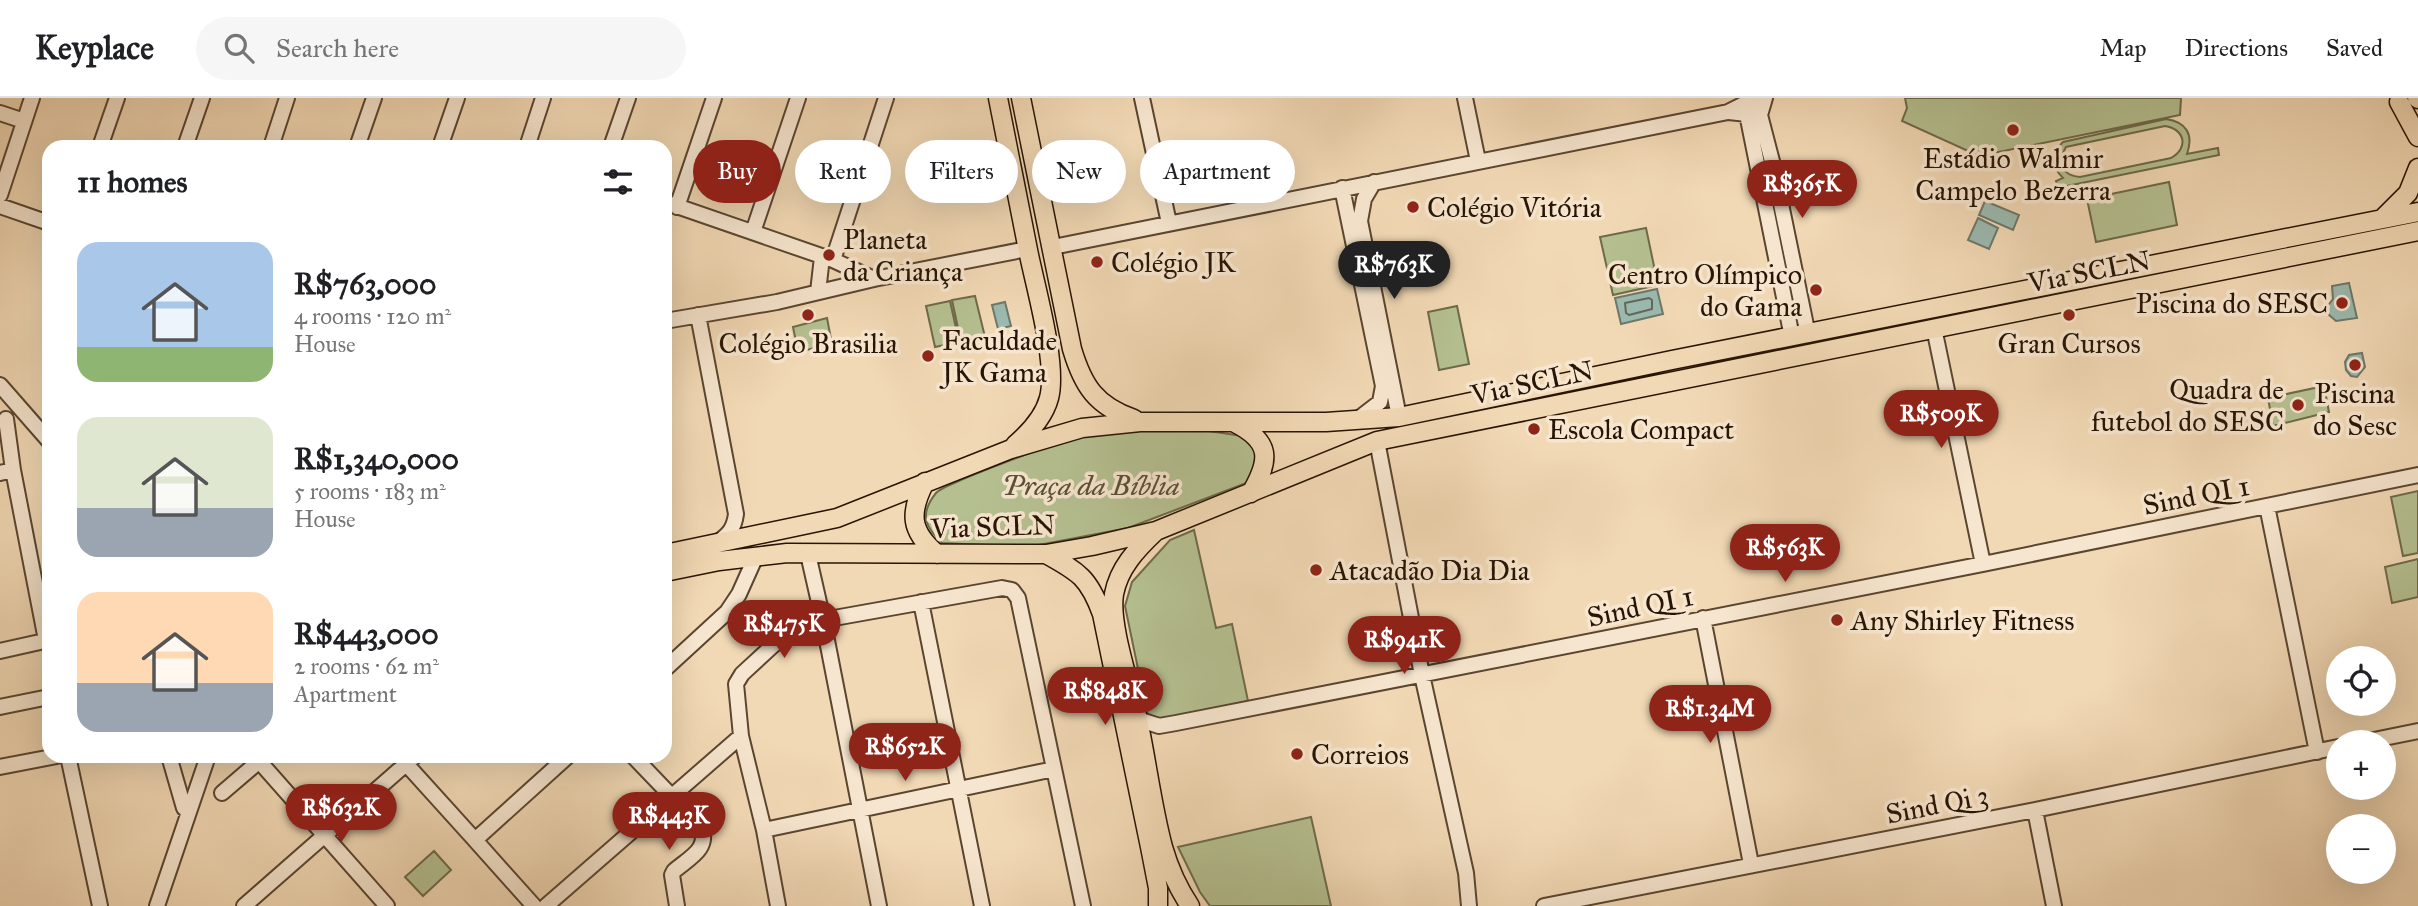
<!DOCTYPE html>
<meta charset="utf-8">
<style>
:root{--surface:#fff;--page:#f6f6f6;--text:#202124;--muted:#757577;--line:#e0e0e0;--accent:#8f2418}
body{margin:0;font-family:"IM FELL Great Primer",serif;background:var(--page);color:var(--text);height:100vh;display:flex;flex-direction:column;font-size:26px;white-space:nowrap}
*{box-sizing:border-box;margin:0}
p{font-size:23px;color:var(--muted)}
.icon{flex:none;width:38px;height:38px;fill:none;stroke:currentColor;stroke-width:2;stroke-linecap:round;stroke-linejoin:round}
.map{position:relative;flex:1;overflow:hidden}
.sheet{position:absolute;left:42px;top:42px;width:630px;height:623px;display:flex;flex-direction:column;background:var(--surface);border-radius:21px;box-shadow:0 7px 28px #0002}
.sheet>*{flex:none}
.banner{position:absolute;left:693px;top:42px;width:665px;height:63px;display:flex;gap:14px}
.fabs{position:absolute;left:2326px;top:548px;display:grid;gap:14px}
.fabs a{display:grid;place-items:center;width:70px;height:70px;border-radius:50%;background:var(--surface);box-shadow:0 7px 28px #0002;font-size:35px}
.price{position:absolute;translate:-50% -60px;padding:0 16px;border-radius:24px;background:var(--accent);color:#fff;font-size:23px;line-height:46px;filter:drop-shadow(0 2px 4px #0008)}
.price::after{content:'';position:absolute;left:50%;top:42px;width:21px;height:16px;margin-left:-10px;background:inherit;clip-path:polygon(0 0,100% 0,50% 100%)}
.price.on{background:#222;color:#fff}
ul{padding:0;list-style:none}
li{display:flex;align-items:center;gap:21px;height:175px;padding:0 35px}
li span{display:grid;place-items:center;flex:none;width:196px;height:140px;border-radius:21px;color:#555}
li>.icon{margin-inline-start:auto}
span .icon{width:84px;height:84px;fill:#fffc;stroke-width:1}
li b{font-size:30px}
h2{display:flex;justify-content:space-between;align-items:center;height:84px;padding:0 35px;font-size:30px}
.tag{padding:0 24px;border-radius:32px;background:var(--surface);box-shadow:0 7px 28px #0002;font-size:24px;line-height:63px}
.tag.on{background:var(--accent);color:#fff}
header{display:flex;align-items:center;gap:42px;box-sizing:border-box;height:98px;padding:0 35px;background:var(--surface);border-bottom:2px solid var(--line)}
header strong{font-size:33px}
nav{display:flex;gap:38px;margin-inline-start:auto;font-size:24px}
.search{width:490px;height:63px;background:var(--page);display:flex;align-items:center;gap:18px;box-sizing:border-box;padding:0 24px;border-radius:38px;color:var(--muted);font-size:26px}
.map>svg:first-child{display:block}
.green{fill:#b5c091;stroke:#6e6a4a;stroke-width:2;fill-rule:evenodd}
.water{fill:#9bbab0;stroke:#6d786b;stroke-width:2}
.lines{fill:none;stroke-linecap:round;stroke-linejoin:round}
.shore{stroke:#62675a;stroke-width:2}
.minor-casing{stroke:#5a4530;stroke-width:18}
.major-casing{stroke:#281403;stroke-width:21}
.minor{stroke:#f7e6cf;stroke-width:14}
.major{stroke:#f2d9b5;stroke-width:18}
.poi-dot{fill:#8f2418;stroke:#f7e6cf;stroke-width:2.5}
.labels{text-anchor:middle;stroke-width:7;stroke-linejoin:round;paint-order:stroke}
.poi-label{font-size:28px;fill:#281403;stroke:#f7e6cf;text-anchor:start}
.street-label{font-size:28px;fill:#281403;stroke:#f7e6cf}
.park-label{font-size:28px;font-style:italic;fill:#595035;stroke:#f7e6cf}
</style>
<header>
<strong>Keyplace</strong>
<div class="search"><svg class="icon" aria-label="search" viewBox="0 0 24 24"><circle cx="10" cy="10" r="6"/><path d="M15 15l6 6"/></svg>Search here</div>
<nav><a>Map</a><a>Directions</a><a>Saved</a></nav>
</header>
<div class="map">
<svg width="2418" height="808" viewBox="0 0 2418 808">
<rect width="100%" height="100%" fill="#f2d9b5"/>
<filter id="stains"><feTurbulence type="fractalNoise" baseFrequency=".00286" numOctaves="4"/><feColorMatrix values="0 0 0 0 .2 0 0 0 0 .09 0 0 0 0 .02 0 0 0 .5 -.17"/></filter>
<radialGradient id="worn" r=".72"><stop offset=".6" stop-color="#630" stop-opacity="0"/><stop offset="1" stop-color="#630" stop-opacity=".3"/></radialGradient>
<path class="green" d="M1905 0H2181L2180 17 1979 58 1902 23 1907 10Z
M2166 21C2186 24 2194 36 2187 56L2218 50 2219 57 2057 90 2056 83 2063 80C2051 68 2050 56 2063 44ZM2165 28C2185 31 2189 50 2171 60L2080 79C2068 78 2062 73 2060 61L2066 49Z
M2169 84 2177 127 2096 144 2087 101Z
M1646 130 1658 187 1613 197 1600 139Z
M975 198 985 239 961 244 952 202Z
M950 203 959 244 935 249 926 208Z
M1457 208 1469 266 1439 272 1428 214Z
M827 220 832 246 798 254 793 229Z
M2324 288 2329 314 2273 328 2268 300Z
M1202 332 1249 339 1258 358 1249 384 1128 430 1028 449 942 445C925 429 919 416 936 395 943 386 1061 343 1079 338 1118 328 1163 332 1202 332Z
M2418 393V455L2403 458 2391 399Z
M1194 432 1216 530 1232 526 1248 603 1158 622 1148 619 1125 508 1132 484 1170 442Z
M2418 461V499L2392 505 2385 469Z
M1311 719 1331 808H1210L1200 794 1178 749Z
M434 753 451 772 423 798 405 779Z"/>
<path class="water" d="M1985 103 2019 117 2013 132 1979 117Z
M1978 120 1998 130 1989 151 1968 142Z
M2349 185 2357 220 2336 223 2329 217 2327 209 2333 201 2332 188Z
M1657 191 1663 216 1621 226 1615 200Z
M1005 204 1011 228 998 231 992 207Z
M2362 255 2365 269 2357 279 2351 278 2346 272 2345 264 2349 257Z"/>
<g class="lines">
<path class="shore" d="M1649 200 1652 202V211L1629 217 1626 215 1625 205Z"/>
<defs>
<path id="minor" d="M1142 0 1169 125
M1465 0 1478 63
M1762 7 1755 3 1748 4 1747 16 1751 18 1760 17 1765 0
M1729 14 1747 16 1792 239
M0 15 24 23
M1760 17 1773 67 1808 237
M100 49 117 0
M185 49 202 0
M271 49 287 0
M357 49 374 0
M440 49 457 0
M527 49 543 0
M611 49 628 0
M1374 84 1364 101 1360 123 1399 319
M1342 90 1383 288 1380 304 1358 321
M0 97 32 0
M665 104 833 162 874 181
M0 108 49 125
M677 109 714 0
M753 134 798 0
M1053 149 1728 14 1748 4 1749 0
M833 162 886 0
M818 194 822 159
M698 217 736 416C734 431 729 436 717 445
M665 223 777 204 874 181 1027 151
M1934 230 1983 466
M0 287 49 343
M1377 343 1422 577 1466 775 1469 808
M13 372 46 542
M0 375 13 372 6 321
M2267 408 2317 654
M808 456 823 522 879 808
M921 504 982 808
M1703 520 1751 766
M0 553 49 542
M665 571 727 514 739 496 756 458
M0 609 49 599
M1138 621 1159 628 1176 625 1983 466 2418 377
M2364 644 2418 633
M68 658 100 808
M169 658 184 710
M399 658 475 742 568 658
M633 658 701 729C710 751 689 760 674 773L672 777 677 808
M259 663 387 808
M0 669 57 658
M222 695 264 659
M2035 712 2054 808
M764 732 1054 671
M475 742 534 808
M157 808 208 658
M244 808 415 658
M546 808 741 638
M778 808 764 732 741 638 736 586 742 576 780 541 823 522 1002 490 1012 492 1018 500 1083 808
M1544 808 2035 712 2338 649"/>
<path id="major" d="M998 0C1008 51 1018 102 1028 152 1035 188 1058 266 1049 300 1044 319 1030 334 1015 347
M1021 0 1072 251C1083 288 1096 308 1134 321
M2417 0 2418 1
M2399 4 2418 39
M2383 120 2408 95 2418 70
M1235 325C1272 344 1270 362 1251 395
M925 384C909 415 910 433 937 456
M1155 434C1136 452 1119 470 1114 496 1109 527 1131 589 1138 622 1147 664 1152 708 1163 749 1169 770 1178 790 1190 808
M665 456 837 420 1011 351 1082 330 1140 324H1326L1399 319 1672 262 2418 114
M1046 456C1079 474 1089 480 1102 516L1150 749 1158 790V808
M665 474 719 463 787 455 1046 456 1092 448 1156 433 1377 343 2418 133"/>
</defs>
<use href="#minor" class="minor-casing"/>
<use href="#major" class="major-casing"/>
<use href="#minor" class="minor"/>
<use href="#major" class="major"/>
</g>
<g class="poi-dot">
<circle cx="2013" cy="32" r="7"/>
<circle cx="1413" cy="109" r="7"/>
<circle cx="829" cy="157" r="7"/>
<circle cx="1097" cy="164" r="7"/>
<circle cx="1816" cy="192" r="7"/>
<circle cx="2342" cy="205" r="7"/>
<circle cx="808" cy="217" r="7"/>
<circle cx="2069" cy="217" r="7"/>
<circle cx="928" cy="258" r="7"/>
<circle cx="2355" cy="267" r="7"/>
<circle cx="2298" cy="307" r="7"/>
<circle cx="1534" cy="331" r="7"/>
<circle cx="1316" cy="472" r="7"/>
<circle cx="1837" cy="522" r="7"/>
<circle cx="1297" cy="656" r="7"/>
</g>
<g class="labels">
<g class="poi-label">
<text x="2013" y="70" text-anchor="middle">Estádio Walmir<tspan x="2013" dy="32">Campelo Bezerra</tspan></text>
<text x="1427" y="119">Colégio Vitória</text>
<text x="843" y="151">Planeta<tspan x="843" dy="32">da Criança</tspan></text>
<text x="1111" y="174">Colégio JK</text>
<text x="1802" y="186" text-anchor="end">Centro Olímpico<tspan x="1802" dy="32">do Gama</tspan></text>
<text x="2328" y="215" text-anchor="end">Piscina do SESC</text>
<text x="942" y="252">Faculdade<tspan x="942" dy="32">JK Gama</tspan></text>
<text x="808" y="255" text-anchor="middle">Colégio Brasilia</text>
<text x="2069" y="255" text-anchor="middle">Gran Cursos</text>
<text x="2284" y="301" text-anchor="end">Quadra de<tspan x="2284" dy="32">futebol do SESC</tspan></text>
<text x="2355" y="305" text-anchor="middle">Piscina<tspan x="2355" dy="32">do Sesc</tspan></text>
<text x="1548" y="341">Escola Compact</text>
<text x="1330" y="482">Atacadão Dia Dia</text>
<text x="1851" y="532">Any Shirley Fitness</text>
<text x="1311" y="666">Correios</text>
</g>
<g class="street-label">
<text transform="translate(2089 173) rotate(-11)" y="10">Via SCLN</text>
<text transform="translate(1532 284) rotate(-12)" y="10">Via SCLN</text>
<text transform="translate(2196 397) rotate(-11)" y="10">Sind QI 1</text>
<text transform="translate(993 428) rotate(-2)" y="10">Via SCLN</text>
<text transform="translate(1640 508) rotate(-12)" y="10">Sind QI 1</text>
<text transform="translate(1937 706) rotate(-11)" y="10">Sind Qi 3</text>
</g>
<g class="park-label">
<text x="1091" y="397">Praça da Bíblia</text>
</g>
</g>
<rect width="100%" height="100%" filter="url(#stains)"/>
<rect width="100%" height="100%" fill="url(#worn)"/>
</svg>
<div class="fabs">
<a><svg class="icon" aria-label="locate" viewBox="0 0 24 24"><circle cx="12" cy="12" r="6"/><path d="M12 2v4M12 18v4M2 12h4M18 12h4"/></svg></a>
<a>+</a>
<a>−</a>
</div>
<b class="price" style="left:1802px;top:122px">R$365K</b>
<b class="price on" style="left:1394px;top:203px">R$763K</b>
<b class="price" style="left:1941px;top:352px">R$509K</b>
<b class="price" style="left:1785px;top:486px">R$563K</b>
<b class="price" style="left:784px;top:562px">R$475K</b>
<b class="price" style="left:1404px;top:578px">R$941K</b>
<b class="price" style="left:1105px;top:629px">R$848K</b>
<b class="price" style="left:1710px;top:647px">R$1.34M</b>
<b class="price" style="left:905px;top:685px">R$652K</b>
<b class="price" style="left:341px;top:746px">R$632K</b>
<b class="price" style="left:669px;top:754px">R$443K</b>
<div class="banner">
<a class="tag on">Buy</a>
<a class="tag">Rent</a>
<a class="tag">Filters</a>
<a class="tag">New</a>
<a class="tag">Apartment</a>
</div>
<section class="sheet">
<h2>11 homes<svg class="icon" aria-label="filters" viewBox="0 0 24 24"><path d="M4 7h16M4 17h16"/><circle cx="9" cy="7" r="2"/><circle cx="15" cy="17" r="2"/></svg></h2>
<ul>
<li><span style="background:linear-gradient(#a9c7e8 75%,#8fb573 0)"><svg class="icon" aria-label="home" viewBox="0 0 24 24"><path d="M3 11l9-7 9 7M6 9v11h12V9"/></svg></span><div><b>R$763,000</b><p>4 rooms · 120 m²</p><p>House</p></div></li>
<li><span style="background:linear-gradient(#dfe7d0 65%,#9aa5b1 0)"><svg class="icon" aria-label="home" viewBox="0 0 24 24"><path d="M3 11l9-7 9 7M6 9v11h12V9"/></svg></span><div><b>R$1,340,000</b><p>5 rooms · 183 m²</p><p>House</p></div></li>
<li><span style="background:linear-gradient(#ffd9b3 65%,#9aa5b1 0)"><svg class="icon" aria-label="home" viewBox="0 0 24 24"><path d="M3 11l9-7 9 7M6 9v11h12V9"/></svg></span><div><b>R$443,000</b><p>2 rooms · 62 m²</p><p>Apartment</p></div></li>
</ul>
</section>
</div>
